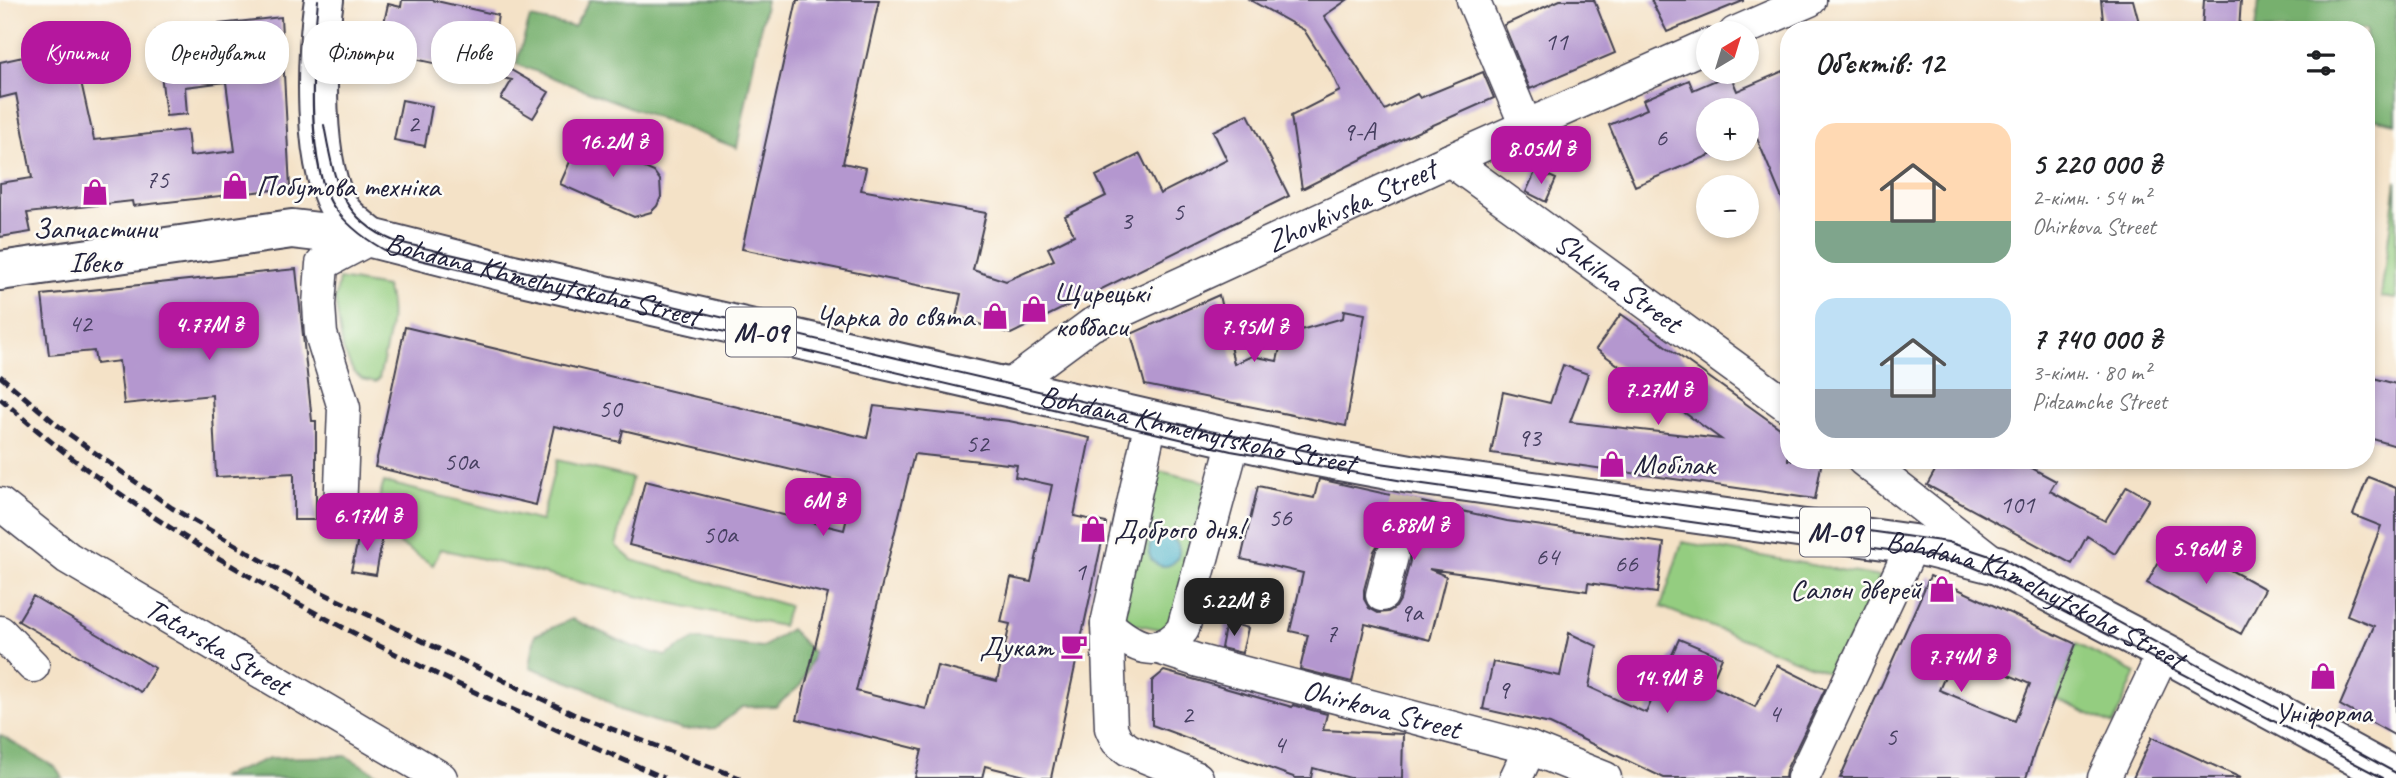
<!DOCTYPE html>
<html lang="uk">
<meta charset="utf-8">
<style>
:root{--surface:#fff;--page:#f2f2f2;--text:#202124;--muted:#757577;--accent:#b5179e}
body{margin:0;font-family:Caveat,sans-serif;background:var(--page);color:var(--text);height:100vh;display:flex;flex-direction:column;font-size:26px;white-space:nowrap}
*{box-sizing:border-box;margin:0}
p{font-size:23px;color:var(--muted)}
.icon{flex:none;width:38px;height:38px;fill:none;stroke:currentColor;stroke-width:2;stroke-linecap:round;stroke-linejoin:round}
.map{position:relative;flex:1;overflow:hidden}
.sheet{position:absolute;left:1780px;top:21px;width:595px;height:448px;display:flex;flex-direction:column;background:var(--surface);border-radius:28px;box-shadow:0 4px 10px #0003}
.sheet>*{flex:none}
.hud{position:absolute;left:21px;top:21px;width:665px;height:63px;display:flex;gap:14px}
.needle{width:46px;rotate:38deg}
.tools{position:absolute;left:1696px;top:21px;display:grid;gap:14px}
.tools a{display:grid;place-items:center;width:63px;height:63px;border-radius:50%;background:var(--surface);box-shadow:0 4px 10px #0003;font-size:35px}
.price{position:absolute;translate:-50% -60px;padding:0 16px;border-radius:14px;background:var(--accent);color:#fff;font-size:23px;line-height:46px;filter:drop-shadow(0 2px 4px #0008)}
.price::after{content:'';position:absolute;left:50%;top:42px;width:21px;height:16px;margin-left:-10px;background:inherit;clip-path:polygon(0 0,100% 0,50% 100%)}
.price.selected{background:#222;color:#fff}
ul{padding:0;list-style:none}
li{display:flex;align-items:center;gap:21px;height:175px;padding:0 35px}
li span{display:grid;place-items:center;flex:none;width:196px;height:140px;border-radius:21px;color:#555}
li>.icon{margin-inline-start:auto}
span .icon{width:84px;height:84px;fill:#fffc;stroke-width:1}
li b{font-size:30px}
h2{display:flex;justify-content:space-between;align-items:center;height:84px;padding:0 35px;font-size:30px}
.pill{padding:0 24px;border-radius:28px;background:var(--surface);box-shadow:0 4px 10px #0003;font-size:24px;line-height:63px}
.pill.selected{background:var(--accent);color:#fff}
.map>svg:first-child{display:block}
.green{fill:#94cd80;stroke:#5b785e;stroke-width:2}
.forest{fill:#77b06e;stroke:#4c6954;stroke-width:2}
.water{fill:#48b0c7;stroke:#356981;stroke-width:2}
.building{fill:#b497cf;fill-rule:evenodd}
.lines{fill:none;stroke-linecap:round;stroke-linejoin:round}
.minor-tunnel{stroke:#cabcab;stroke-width:32;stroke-dasharray:32 16;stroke-linecap:butt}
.minor-casing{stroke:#423f50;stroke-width:35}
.major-casing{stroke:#423f50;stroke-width:42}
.minor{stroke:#fff;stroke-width:32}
.major{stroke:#fff;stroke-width:38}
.tram{stroke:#22223b;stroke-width:2}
.rail{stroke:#22223b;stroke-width:5;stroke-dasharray:10 5;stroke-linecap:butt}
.labels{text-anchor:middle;stroke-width:5;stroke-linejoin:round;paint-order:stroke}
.number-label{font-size:26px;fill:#463f60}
.shield{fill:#fdfcf7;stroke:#646373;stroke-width:2}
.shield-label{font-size:28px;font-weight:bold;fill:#22223b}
.poi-label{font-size:30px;fill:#22223b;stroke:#fdfcf7;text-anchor:start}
.street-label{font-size:30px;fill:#22223b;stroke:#fdfcf7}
</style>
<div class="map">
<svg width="2396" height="778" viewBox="0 0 2396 778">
<rect width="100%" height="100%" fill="#fdfcf7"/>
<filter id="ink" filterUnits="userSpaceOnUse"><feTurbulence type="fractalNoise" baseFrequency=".0143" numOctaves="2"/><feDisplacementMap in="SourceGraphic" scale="14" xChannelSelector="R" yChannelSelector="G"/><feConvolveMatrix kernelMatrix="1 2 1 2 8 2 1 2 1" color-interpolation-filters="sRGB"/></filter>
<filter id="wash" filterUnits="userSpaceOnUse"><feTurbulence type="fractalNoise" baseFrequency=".00686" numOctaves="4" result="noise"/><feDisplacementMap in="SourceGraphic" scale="28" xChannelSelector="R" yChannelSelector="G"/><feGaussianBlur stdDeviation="1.57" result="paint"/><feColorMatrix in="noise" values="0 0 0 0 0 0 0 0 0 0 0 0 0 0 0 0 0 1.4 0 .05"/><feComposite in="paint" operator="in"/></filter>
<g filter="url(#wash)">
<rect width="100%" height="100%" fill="#f4e2c7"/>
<path class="green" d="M2396 181V299L2381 297Z
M339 279 386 287C397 316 385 350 379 379L376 382 362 379 353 371 343 350 335 300Z
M557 460 632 478 616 546 632 560 789 606 782 626 631 595 441 549 433 565 400 544 374 515 384 482 541 521Z
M1155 470 1207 482 1173 632 1121 621Z
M1682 542 1880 577 1832 674 1661 607Z
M2076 644 2136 673 2113 725 2054 698Z"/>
<path class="forest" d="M590 0H766L737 148 516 64 530 18 574 27Z
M2259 0H2396V123L2366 117V30H2256Z
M572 619 634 647 665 656 695 639 762 648 790 629 814 653 801 685 776 706 742 707 715 728 682 730 620 710 593 691 530 667 535 635Z
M0 735 56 768 63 778H0Z
M346 756 384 778H219L270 758Z"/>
<path class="water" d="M1149 551a15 15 0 1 1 30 0a15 15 0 1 1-30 0Z"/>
<g id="blocks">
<path class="building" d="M402 0H432L498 15 495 34 485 55 549 92 533 118 501 99 512 80 378 51 388 4 401 7Z
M797 0H879L843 163 866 168 861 190 986 213 973 270 1006 281 1054 260 1048 248 1074 235 1065 216 1106 196 1096 176 1140 154 1160 194 1227 160 1213 131 1248 114 1289 196 1011 334 956 317 961 294 742 249Z
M1250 0H1347L1324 16 1385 110 1417 94 1420 98 1483 72 1494 98 1404 138 1302 189 1291 116 1340 91 1331 72 1304 30Z
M1560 0H1594L1615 53 1530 89 1504 25Z
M1651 0H1743V1L1667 32Z
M2101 0H2133L2141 30H2104Z
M2204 0H2241L2239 30H2202Z
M281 17 290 188 133 206 132 201 27 213 31 232 0 237V183L32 178 16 94 0 98V62L73 46 94 140 187 130 190 156 235 151 226 82 185 87 187 114 166 116 156 31Z
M1788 69V213L1756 136 1746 140V110H1708V149H1725L1635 186 1609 125 1647 109 1643 100 1689 80 1693 90 1730 74 1737 91Z
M402 100 432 106 425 146 394 140Z
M580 139 617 155 620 148 639 156 636 164 654 172 660 180 661 197 657 206 651 212 634 217 560 184Z
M1536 170 1556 179 1546 202 1526 192Z
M296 269 312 421H316V520H294V473L216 477 212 395 124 404 119 361 96 364 94 351 49 355 42 295Z
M1219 295 1234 364 1252 356 1277 361 1283 335 1343 318 1344 310 1365 314 1346 426 1145 385 1131 334Z
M1621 314 1788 434V460H1822L1815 499 1491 453 1503 392 1550 403 1563 365 1588 374 1570 422 1721 439 1596 349Z
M405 327 867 438 874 406 1009 421 1090 438 1074 516 1106 523 1051 778H1033L985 766 982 778H915L922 750 797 719 828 594 629 545 645 481 844 530 855 485 623 430 620 442 554 426 536 505 375 467ZM914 454 1017 465 1015 477 1052 485 1031 582 1011 578 1001 622 1010 624 997 681 937 666 926 709 856 691Z
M2366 376 2396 384V446L2366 437Z
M1941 460H2017L2056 481 2050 491 2105 521 2127 486 2149 499 2115 554 2087 536 2072 564 1927 485Z
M2368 477 2396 488V736L2340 705 2374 626 2347 615 2381 526 2353 515Z
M1319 479 1507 521 1664 543 1657 593 1588 583 1587 591 1429 569 1446 576 1430 640 1365 624 1352 682 1300 669 1308 635 1290 631 1303 573 1241 559 1258 486 1314 498ZM1388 538H1397L1405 543 1410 552V561L1400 600 1396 607 1388 612 1378 613 1369 608 1364 599V590L1374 551 1379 543Z
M360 531 383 535 376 575 351 571Z
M2172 538 2265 589 2241 634 2147 583Z
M1930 576 2076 644 2041 732 2026 778H1840ZM1960 642 2006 663 2002 672 2030 684 2015 721 1939 690Z
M33 596 155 668 141 692 18 621Z
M1226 622 1248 628 1242 653 1221 648Z
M1569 633 1597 646 1589 687 1646 713 1679 639 1722 657 1710 685 1755 707 1777 665 1825 689 1786 770 1785 778H1664L1550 724 1483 709 1493 662 1560 676Z
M1164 671 1292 707 1293 705 1327 714 1323 730 1403 734 1402 778H1350L1313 768 1311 778H1296L1152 725V681Z
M2152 737 2241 778H2133Z"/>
</g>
</g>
<g filter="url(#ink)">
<use href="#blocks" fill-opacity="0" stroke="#423f50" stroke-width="2"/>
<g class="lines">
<path class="minor-tunnel" d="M1392 556 1406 497"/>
<defs>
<g id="minor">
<path d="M1473 0 1526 126"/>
<path d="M1735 33 1810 0"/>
<path id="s1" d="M1450 160 1788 406"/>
<path id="s2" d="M1006 388 1091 325 1450 160 1708 45"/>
<path d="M1151 421 1107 624 1111 728 1117 741 1129 750 1197 778"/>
<path d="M1863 460 1992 561"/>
<path id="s3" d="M0 504 68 558 441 778"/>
<path d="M340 512 344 408 321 334 319 305 322 264 371 238"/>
<path d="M1382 595 1392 556"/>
<path d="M1107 624C1132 646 1158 662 1183 629L1234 440"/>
<path d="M0 632 33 666"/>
<path id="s4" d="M1156 647 1199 661 1530 748 1605 778"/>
<path d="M1516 778 1530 748"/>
<path d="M1803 778 1913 544"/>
<path d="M2104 778 2164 652"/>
</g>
<g id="major">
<path d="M324 0C316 50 311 172 343 213 351 222 362 230 371 238"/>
<path id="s5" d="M0 271 292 229 371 238 513 274 1291 452 1410 474 1913 544 1997 565 2164 652 2396 778"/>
</g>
</defs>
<use href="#minor" class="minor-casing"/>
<use href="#major" class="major-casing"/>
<use href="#minor" class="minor"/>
<use href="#major" class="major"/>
<path class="tram" d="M318 0C313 51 304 169 336 210 351 229 369 242 390 253L1231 451 1409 482 1931 556 1968 565 1997 577 2383 778
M324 125C334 178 339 218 394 241L1210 431 1337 457 1948 542 2008 562 2396 773"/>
<path class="rail" d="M0 376 62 429 172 508 263 561 323 593 573 714 740 778
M0 398C192 571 431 673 664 778"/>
</g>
</g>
<defs>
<symbol id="shop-bare" viewBox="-9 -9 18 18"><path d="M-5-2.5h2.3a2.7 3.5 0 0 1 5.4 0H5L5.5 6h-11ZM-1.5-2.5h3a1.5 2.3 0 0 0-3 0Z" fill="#b5179e" stroke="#fdfcf7" stroke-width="2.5" paint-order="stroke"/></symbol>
<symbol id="cafe-bare" viewBox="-9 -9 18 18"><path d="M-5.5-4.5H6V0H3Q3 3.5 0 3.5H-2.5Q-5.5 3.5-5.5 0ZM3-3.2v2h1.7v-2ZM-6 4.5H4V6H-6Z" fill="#b5179e" stroke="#fdfcf7" stroke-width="2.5" paint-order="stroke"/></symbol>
</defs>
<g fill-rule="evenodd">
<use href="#shop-bare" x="216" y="167" width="38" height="38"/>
<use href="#shop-bare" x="76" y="173" width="38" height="38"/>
<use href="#shop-bare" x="1015" y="290" width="38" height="38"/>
<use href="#shop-bare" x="976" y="297" width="38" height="38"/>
<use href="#shop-bare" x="1593" y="445" width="38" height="38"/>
<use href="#shop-bare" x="1074" y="510" width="38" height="38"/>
<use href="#shop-bare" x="1923" y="570" width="38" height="38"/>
<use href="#cafe-bare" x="1055" y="627" width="38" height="38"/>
<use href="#shop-bare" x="2304" y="657" width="38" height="38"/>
</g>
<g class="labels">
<g class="number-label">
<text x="1556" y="50">11</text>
<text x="413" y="132">2</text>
<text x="1359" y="140">9-А</text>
<text x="1661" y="146">6</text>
<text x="157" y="188">75</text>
<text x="1178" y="220">5</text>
<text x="1126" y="229">3</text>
<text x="80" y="332">42</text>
<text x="610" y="417">50</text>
<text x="1529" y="446">93</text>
<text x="977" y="452">52</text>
<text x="461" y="470">50а</text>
<text x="2017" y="513">101</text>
<text x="1280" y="526">56</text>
<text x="720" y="543">50а</text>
<text x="1547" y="565">64</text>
<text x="1626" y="572">66</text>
<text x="1080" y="580">1</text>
<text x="1411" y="621">9а</text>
<text x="1331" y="642">7</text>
<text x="1503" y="698">9</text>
<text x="1774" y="722">4</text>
<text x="1187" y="723">2</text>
<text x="1891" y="745">5</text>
<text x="1279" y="753">4</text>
</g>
<g class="shield">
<rect x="726" y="307.5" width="70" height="49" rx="5"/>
<rect x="1800" y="507.5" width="70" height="49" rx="5"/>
</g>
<g class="shield-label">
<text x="761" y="342">М-09</text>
<text x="1835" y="542">М-09</text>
</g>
<g class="poi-label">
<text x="256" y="196">Побутова техніка</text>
<text x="95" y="238" text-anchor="middle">Запчастини<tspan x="95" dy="34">Івеко</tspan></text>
<text x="1055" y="302">Щирецькі<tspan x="1055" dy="34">ковбаси</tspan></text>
<text x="974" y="326" text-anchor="end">Чарка до святa</text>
<text x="1633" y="474">Мобілак</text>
<text x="1114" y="539">Доброго дня!</text>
<text x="1921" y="599" text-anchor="end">Салон дверей</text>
<text x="1053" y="656" text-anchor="end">Дукат</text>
<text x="2323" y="722" text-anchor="middle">Уніформа</text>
</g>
<g class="street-label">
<text dy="10" stroke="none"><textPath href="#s2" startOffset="392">Zhovkivska Street</textPath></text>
<text dy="10" stroke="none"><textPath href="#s5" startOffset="551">Bohdana Khmelnytskoho Street</textPath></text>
<text dy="10" stroke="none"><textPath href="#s1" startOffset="208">Shkilna Street</textPath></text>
<text dy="10" stroke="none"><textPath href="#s5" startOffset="1223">Bohdana Khmelnytskoho Street</textPath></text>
<text dy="10" stroke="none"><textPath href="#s5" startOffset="2082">Bohdana Khmelnytskoho Street</textPath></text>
<text dy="10" stroke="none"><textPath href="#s3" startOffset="261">Tatarska Street</textPath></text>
<text dy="10" stroke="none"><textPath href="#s4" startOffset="234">Ohirkova Street</textPath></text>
</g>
</g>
</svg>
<div class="tools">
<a><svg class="needle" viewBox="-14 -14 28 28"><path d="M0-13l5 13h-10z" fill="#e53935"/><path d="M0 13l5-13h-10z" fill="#757577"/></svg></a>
<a>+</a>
<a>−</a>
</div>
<b class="price" style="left:613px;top:179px">16.2M ₴</b>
<b class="price" style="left:1541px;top:186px">8.05M ₴</b>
<b class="price" style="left:209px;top:362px">4.77M ₴</b>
<b class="price" style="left:1254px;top:364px">7.95M ₴</b>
<b class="price" style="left:1658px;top:427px">7.27M ₴</b>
<b class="price" style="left:823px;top:538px">6M ₴</b>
<b class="price" style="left:367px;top:553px">6.17M ₴</b>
<b class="price" style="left:1414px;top:562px">6.88M ₴</b>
<b class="price" style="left:2206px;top:586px">5.96M ₴</b>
<b class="price selected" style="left:1234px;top:638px">5.22M ₴</b>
<b class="price" style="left:1961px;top:694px">7.74M ₴</b>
<b class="price" style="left:1667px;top:715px">14.9M ₴</b>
<div class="hud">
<a class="pill selected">Купити</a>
<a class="pill">Орендувати</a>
<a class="pill">Фільтри</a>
<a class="pill">Нове</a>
</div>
<section class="sheet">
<h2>Об’єктів: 12<svg class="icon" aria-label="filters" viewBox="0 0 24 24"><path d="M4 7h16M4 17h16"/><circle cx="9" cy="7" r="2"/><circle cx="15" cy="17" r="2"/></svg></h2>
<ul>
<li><span style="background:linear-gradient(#ffd9b3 70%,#7fa58c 0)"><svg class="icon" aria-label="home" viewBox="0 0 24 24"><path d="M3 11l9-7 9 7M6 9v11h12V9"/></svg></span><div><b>5 220 000 ₴</b><p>2-кімн. · 54 m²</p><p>Ohirkova Street</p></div></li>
<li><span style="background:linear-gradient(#bfe0f5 65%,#9aa5b1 0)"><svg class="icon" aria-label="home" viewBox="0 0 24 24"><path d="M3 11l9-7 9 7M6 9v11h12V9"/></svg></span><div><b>7 740 000 ₴</b><p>3-кімн. · 80 m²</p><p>Pidzamche Street</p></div></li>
</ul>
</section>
</div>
